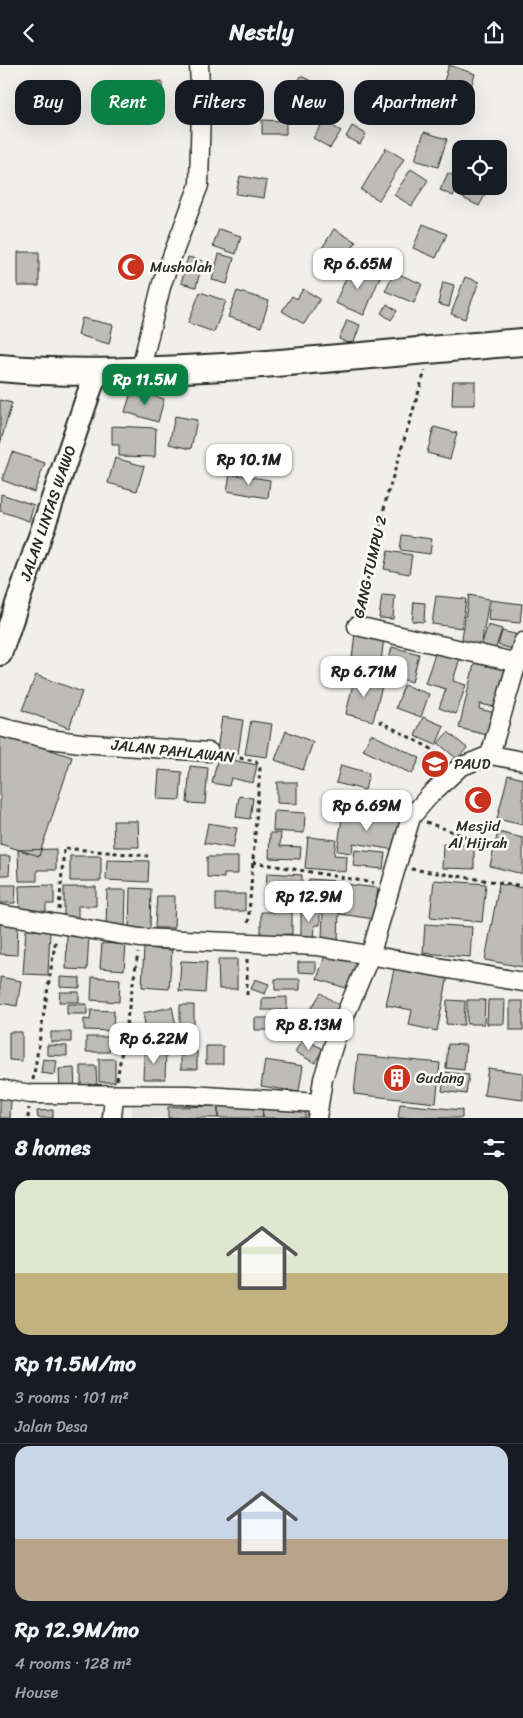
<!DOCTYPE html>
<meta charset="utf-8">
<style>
:root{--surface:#171b24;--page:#242831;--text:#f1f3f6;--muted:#9ea1a6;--line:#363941;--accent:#0b8043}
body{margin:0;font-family:Sriracha,sans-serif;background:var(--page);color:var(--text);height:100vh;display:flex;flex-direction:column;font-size:19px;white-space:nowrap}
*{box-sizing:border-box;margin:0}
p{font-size:16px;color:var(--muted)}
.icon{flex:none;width:28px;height:28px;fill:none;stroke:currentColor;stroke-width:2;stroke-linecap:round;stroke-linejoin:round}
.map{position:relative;height:1053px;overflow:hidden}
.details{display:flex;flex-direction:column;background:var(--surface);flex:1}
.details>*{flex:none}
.banner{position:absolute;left:15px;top:15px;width:494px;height:45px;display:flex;gap:10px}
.controls{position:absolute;left:452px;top:75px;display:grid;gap:10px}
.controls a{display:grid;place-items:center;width:55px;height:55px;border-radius:10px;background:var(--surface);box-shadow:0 5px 20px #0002;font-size:25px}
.price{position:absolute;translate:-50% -42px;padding:0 11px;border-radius:10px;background:#fff;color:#222;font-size:16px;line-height:32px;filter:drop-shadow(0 1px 2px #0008)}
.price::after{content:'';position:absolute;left:50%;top:30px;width:15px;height:11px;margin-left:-8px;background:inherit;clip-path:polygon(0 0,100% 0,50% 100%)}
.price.current{background:var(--accent);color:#fff}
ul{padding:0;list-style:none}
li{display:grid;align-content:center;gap:10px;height:265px;padding:0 15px}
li+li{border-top:1px solid var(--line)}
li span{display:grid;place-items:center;height:155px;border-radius:15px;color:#555}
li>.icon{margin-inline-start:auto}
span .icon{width:90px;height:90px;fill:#fffc;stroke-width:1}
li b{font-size:21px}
h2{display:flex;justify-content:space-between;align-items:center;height:60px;padding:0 15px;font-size:21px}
.pill{padding:0 18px;border-radius:15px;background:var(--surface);box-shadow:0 5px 20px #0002;font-size:18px;line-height:45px}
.pill.current{background:var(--accent);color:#fff}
header{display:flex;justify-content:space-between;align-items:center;height:65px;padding:0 15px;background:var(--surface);font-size:22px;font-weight:700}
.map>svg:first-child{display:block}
.built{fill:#e1e0dc}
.building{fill:#bdbcb8;stroke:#2b2b2b}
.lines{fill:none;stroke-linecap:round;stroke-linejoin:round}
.minor-casing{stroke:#2b2b2b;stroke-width:21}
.major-casing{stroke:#2b2b2b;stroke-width:26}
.highway-casing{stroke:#2b2b2b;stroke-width:30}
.path{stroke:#2b2b2b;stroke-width:3;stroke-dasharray:4 4;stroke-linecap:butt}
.minor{stroke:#fdfcf7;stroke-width:18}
.major{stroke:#fdfcf7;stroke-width:22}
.highway{stroke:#fdfcf7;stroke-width:26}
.labels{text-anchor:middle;stroke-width:5;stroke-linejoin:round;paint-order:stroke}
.poi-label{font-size:15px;fill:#2b2b2b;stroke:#fdfcf7;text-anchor:start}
.street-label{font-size:15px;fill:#2b2b2b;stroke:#fdfcf7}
</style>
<header><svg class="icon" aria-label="back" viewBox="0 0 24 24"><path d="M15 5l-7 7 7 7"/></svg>Nestly<svg class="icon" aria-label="share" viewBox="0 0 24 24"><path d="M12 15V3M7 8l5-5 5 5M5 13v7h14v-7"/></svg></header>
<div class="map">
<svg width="523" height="1053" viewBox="0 0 523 1053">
<rect width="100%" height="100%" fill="#f0efeb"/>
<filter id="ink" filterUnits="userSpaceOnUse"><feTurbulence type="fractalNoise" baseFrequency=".02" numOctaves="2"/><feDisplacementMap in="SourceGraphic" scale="10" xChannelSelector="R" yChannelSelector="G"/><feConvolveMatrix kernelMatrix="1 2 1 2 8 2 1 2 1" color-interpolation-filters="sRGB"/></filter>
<g filter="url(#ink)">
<path class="built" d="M428 686 451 699 443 713 419 700Z
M132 1041 311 1044V1053H132Z"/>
<path class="building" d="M449 0 475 9 470 25 444 16Z
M301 11 313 17 296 50 284 44Z
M162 16 163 39H154L153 17Z
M435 18 456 27 451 38 431 29Z
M386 24 396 26 393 39 383 37Z
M262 55 286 56V69H262Z
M324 56 341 66 330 83 313 73Z
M352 61 366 69 360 79 346 72Z
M424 67 447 74 438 102 415 95Z
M386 83 404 94 379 135 361 125Z
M411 104 428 115 412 141 394 130Z
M448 108 461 114 453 131 440 125Z
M240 111 267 116 264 133 236 129Z
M467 121H474L486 128 479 141 461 132Z
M423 159 447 169 436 193 413 183Z
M219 164 241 171 236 189 213 181Z
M334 164 356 177 339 204 317 191Z
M18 187H39V221H18Z
M219 189 234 193 227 219 212 215Z
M188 192 203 196 196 222 181 218Z
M352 200 380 212 364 250 335 238Z
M394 207 422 219 414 238 385 226Z
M465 212 479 217 465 254 451 249Z
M443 217 454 220 449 242 438 239Z
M303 224 320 234 304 259 282 246 292 231 297 234Z
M237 226 269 236 261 262 228 252Z
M200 227 226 236 214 267 188 258Z
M387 239 397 246 391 255 381 248Z
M82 253 113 260 109 279 78 270Z
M347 255 360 260 353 280 339 274Z
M453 316H475V340H452Z
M132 324 164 334 158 357 125 347Z
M0 335 12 338 0 379Z
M175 351 197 355 191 384 169 379Z
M112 361 156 363 155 392 119 391V380H112Z
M434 362 457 368 450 394 427 388Z
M12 387 45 398 34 427 2 415Z
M115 393 144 401 137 426 108 418Z
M230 409 270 415 268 433 227 426Z
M1 429 34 440 29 456 0 446Z
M402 470 432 474 430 489 400 485Z
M388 486 412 490 409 509 384 504Z
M382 530 395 531 393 554 379 553Z
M469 530 489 534 481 582 461 579Z
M436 531 466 534 462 563 432 559Z
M490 535 522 539 520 558 488 555Z
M414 537 425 538 424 557 412 556Z
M488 560 502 564 494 588 480 584Z
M502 566 523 571 519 586 498 580Z
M355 568 384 572 380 606 351 603Z
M392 582 419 589 412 617 385 610Z
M436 586 460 593 453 616 466 620 456 649 439 643 446 624 425 618Z
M476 591 511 600 500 643 480 639 479 644 496 648 491 671 459 663Z
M36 610 82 627 69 663 22 645Z
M355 610 383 617 373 656 346 649Z
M404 620 429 629 421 652 396 643Z
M222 652 243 655 238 689 217 685Z
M423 652 444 661 436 680 415 671Z
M251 656 272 659 267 692 245 689Z
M286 666 313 677 303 705 275 695Z
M448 667 467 683 457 694 438 678Z
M0 668 72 692 39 791 0 779Z
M371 669 420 693 412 709 363 685Z
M218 692 257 700 253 718 231 713 229 721 212 718Z
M341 700 369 708 365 725 336 718Z
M190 701 208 703 205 739 187 738Z
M159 705 182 707 180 735 157 734Z
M508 710 523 714V760L497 754Z
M277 717H297V739L277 738Z
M373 726 405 736 401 751 369 741Z
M239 731 253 733 250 754 236 752Z
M274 746 305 748 304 768 273 766Z
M343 747 400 756 395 785 353 778 352 788 337 786Z
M113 756H138L139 782H114Z
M208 758 237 763 233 783 204 778Z
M498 767 523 773V809L490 801Z
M270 768H281L280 781 301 782 300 794 269 793Z
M308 772 336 775 334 790 347 791 346 807 305 803Z
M443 779 474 780V804L442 803Z
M56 784V805H37V816H19L18 785Z
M355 785 385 788 383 804 353 801Z
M0 791H10L9 810H0Z
M70 791H101V816H70Z
M207 792H238V809H224V813L207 812Z
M107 795 149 796 148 817 106 815Z
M267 808 302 810 301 839 287 838 288 825 266 824Z
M309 814 337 816 335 839 307 837Z
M434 815 486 819 482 857 430 852Z
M344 819 378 823 374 854 340 849Z
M499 819 523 823V902L485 895Z
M1 820H16L15 838H0Z
M54 820V839H46V847L20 848 19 821Z
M64 822H96V841H78V856H64Z
M130 823 151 824 150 864H129Z
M107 825H126L125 864 106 863Z
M216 829H245V846H216Z
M157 831H175L174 863H155Z
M301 843 320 844V860H315L314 875H301Z
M323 846 339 847 338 875H322Z
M261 847H292V869L261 870Z
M0 856H18L17 890 0 889Z
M425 859 472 862 470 892 423 888Z
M26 865 50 866 48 910 23 909Z
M67 868 89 869 87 905 66 904Z
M102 878 126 880 124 905 100 903Z
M144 883 172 885 169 924 142 922Z
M327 885 362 897 352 925 317 914Z
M218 894H237V924H219Z
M181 896 207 897 205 928 179 926Z
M298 897H316V908L298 907Z
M395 900 448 911 437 966 409 960 412 945 386 940Z
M0 912 21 916 17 941 0 938Z
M60 912 80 913V923L60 922Z
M92 912 120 914 119 937 91 935Z
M255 914 269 919 265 929 251 924Z
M275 914H300V925H275Z
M60 927H79V937H59Z
M321 928 343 943 328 966 306 951Z
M287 932V945H262V933Z
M447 935 465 936 464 960 446 959Z
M467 935H485L484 959H467Z
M488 935H505L504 959H487Z
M510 936H523V965H510Z
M67 939H87V949H67Z
M180 940H194V959H180Z
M172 942 176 960 146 965 143 948Z
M91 945 114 946 113 966 84 965V954L90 955Z
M255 953H280V965H255Z
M9 967H22V996L9 995Z
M51 967H71V977H51Z
M86 972H110L109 987H86Z
M303 973 323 984 315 998 295 987Z
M448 979 466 980 464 1005 446 1003Z
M47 980 67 981V991L47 990Z
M206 981H223V999H206Z
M144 986 166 987 165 1014H143Z
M181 986H197V1004H181Z
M358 990 440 998 436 1038 354 1029Z
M43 994 57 996 55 1010 41 1008Z
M99 994H115V1017H99Z
M265 995 303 1001 299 1027 261 1021Z
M81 1001H96L97 1024H81Z
M74 1003 75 1025 60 1026 59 1004Z
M488 1003 523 1008V1035L484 1030Z
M445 1007 469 1010 466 1029 442 1026Z
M0 1034 11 1035 10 1053H0Z
M400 1039 462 1045V1053H398Z
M305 1040V1053H263L262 1041Z
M218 1041H262L263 1053H218Z
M218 1041V1053H168V1042Z
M53 1045V1053H38L37 1046Z"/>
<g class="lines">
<defs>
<path id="minor" d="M140 307 162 218 199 120 201 42 199 0
M357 561 518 598
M0 662 49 674 81 678 209 687
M490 690 523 577
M0 849 140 873 317 881 523 917
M0 1024 31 1029 190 1030 318 1038
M112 1053 114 1031
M317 1053 323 1014 336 972 370 891 411 752 430 730 460 702 490 690 523 696"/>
<path id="major" d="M0 589 96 307"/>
<path id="highway" d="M0 303C75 310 149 306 224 302 324 295 423 285 523 277"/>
</defs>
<use href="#minor" class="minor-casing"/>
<use href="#major" class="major-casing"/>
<use href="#highway" class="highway-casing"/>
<path class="path" d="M360 546 387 431 425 306
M379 656 430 683 446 694
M224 690 256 696 260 703 248 861
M426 757 488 780
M253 797 374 818
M411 804 523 821
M59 845 64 783 148 791
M247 930V893
M33 1015 56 873
M117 1015 138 888
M28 1053 29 1043"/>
<use href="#minor" class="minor"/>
<use href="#major" class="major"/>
<use href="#highway" class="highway"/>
</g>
</g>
<defs>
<symbol id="mosque-disc" viewBox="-11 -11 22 22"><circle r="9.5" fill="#c8321e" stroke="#fdfcf7"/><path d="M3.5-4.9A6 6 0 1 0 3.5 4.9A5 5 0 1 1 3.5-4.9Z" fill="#fff"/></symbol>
<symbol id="school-disc" viewBox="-11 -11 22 22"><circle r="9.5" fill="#c8321e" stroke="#fdfcf7"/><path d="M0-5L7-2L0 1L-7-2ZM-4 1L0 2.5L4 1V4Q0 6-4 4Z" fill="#fff"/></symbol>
<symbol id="building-disc" viewBox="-11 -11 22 22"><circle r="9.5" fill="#c8321e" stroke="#fdfcf7"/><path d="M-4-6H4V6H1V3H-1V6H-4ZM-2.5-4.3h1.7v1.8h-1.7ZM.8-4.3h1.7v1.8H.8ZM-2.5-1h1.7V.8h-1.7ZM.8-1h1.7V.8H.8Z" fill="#fff"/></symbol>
</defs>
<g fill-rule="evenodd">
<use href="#mosque-disc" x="115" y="186" width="32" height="32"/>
<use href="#school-disc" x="419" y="683" width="32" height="32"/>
<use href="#mosque-disc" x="462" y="719" width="32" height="32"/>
<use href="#building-disc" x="381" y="997" width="32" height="32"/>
</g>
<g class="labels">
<g class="poi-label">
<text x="150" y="207">Musholah</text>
<text x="454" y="704">PAUD</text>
<text x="478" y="766" text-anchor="middle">Mesjid<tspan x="478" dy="17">Al Hijrah</tspan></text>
<text x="416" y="1018">Gudang</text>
</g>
<g class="street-label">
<text transform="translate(48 448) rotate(-71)" y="5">JALAN LINTAS WAWO</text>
<text transform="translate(370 502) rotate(-77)" y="5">GANG TUMPU 2</text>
<text transform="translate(173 686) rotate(6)" y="5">JALAN PAHLAWAN</text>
</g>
</g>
</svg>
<div class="controls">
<a><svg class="icon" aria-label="locate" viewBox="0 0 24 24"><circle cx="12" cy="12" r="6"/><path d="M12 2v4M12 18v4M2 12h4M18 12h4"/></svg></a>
</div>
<b class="price" style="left:358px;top:225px">Rp 6.65M</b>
<b class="price current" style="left:145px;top:341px">Rp 11.5M</b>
<b class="price" style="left:249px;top:421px">Rp 10.1M</b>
<b class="price" style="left:364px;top:633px">Rp 6.71M</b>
<b class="price" style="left:367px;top:767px">Rp 6.69M</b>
<b class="price" style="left:309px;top:858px">Rp 12.9M</b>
<b class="price" style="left:309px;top:986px">Rp 8.13M</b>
<b class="price" style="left:154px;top:1000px">Rp 6.22M</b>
<div class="banner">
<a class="pill">Buy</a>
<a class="pill current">Rent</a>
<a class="pill">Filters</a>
<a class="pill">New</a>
<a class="pill">Apartment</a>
</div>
</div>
<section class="details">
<h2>8 homes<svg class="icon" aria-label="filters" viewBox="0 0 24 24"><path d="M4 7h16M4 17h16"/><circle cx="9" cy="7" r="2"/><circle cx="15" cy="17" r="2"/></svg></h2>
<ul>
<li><span style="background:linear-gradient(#dfe7d0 60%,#c2b280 0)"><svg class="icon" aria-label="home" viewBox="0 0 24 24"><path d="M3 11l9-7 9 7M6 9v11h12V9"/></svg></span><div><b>Rp 11.5M/mo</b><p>3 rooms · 101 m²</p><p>Jalan Desa</p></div></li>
<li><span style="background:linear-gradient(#c9d6e8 60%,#b9a48a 0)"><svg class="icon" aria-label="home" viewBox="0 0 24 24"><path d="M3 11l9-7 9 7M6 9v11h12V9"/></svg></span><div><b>Rp 12.9M/mo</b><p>4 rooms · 128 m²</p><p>House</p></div></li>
</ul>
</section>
